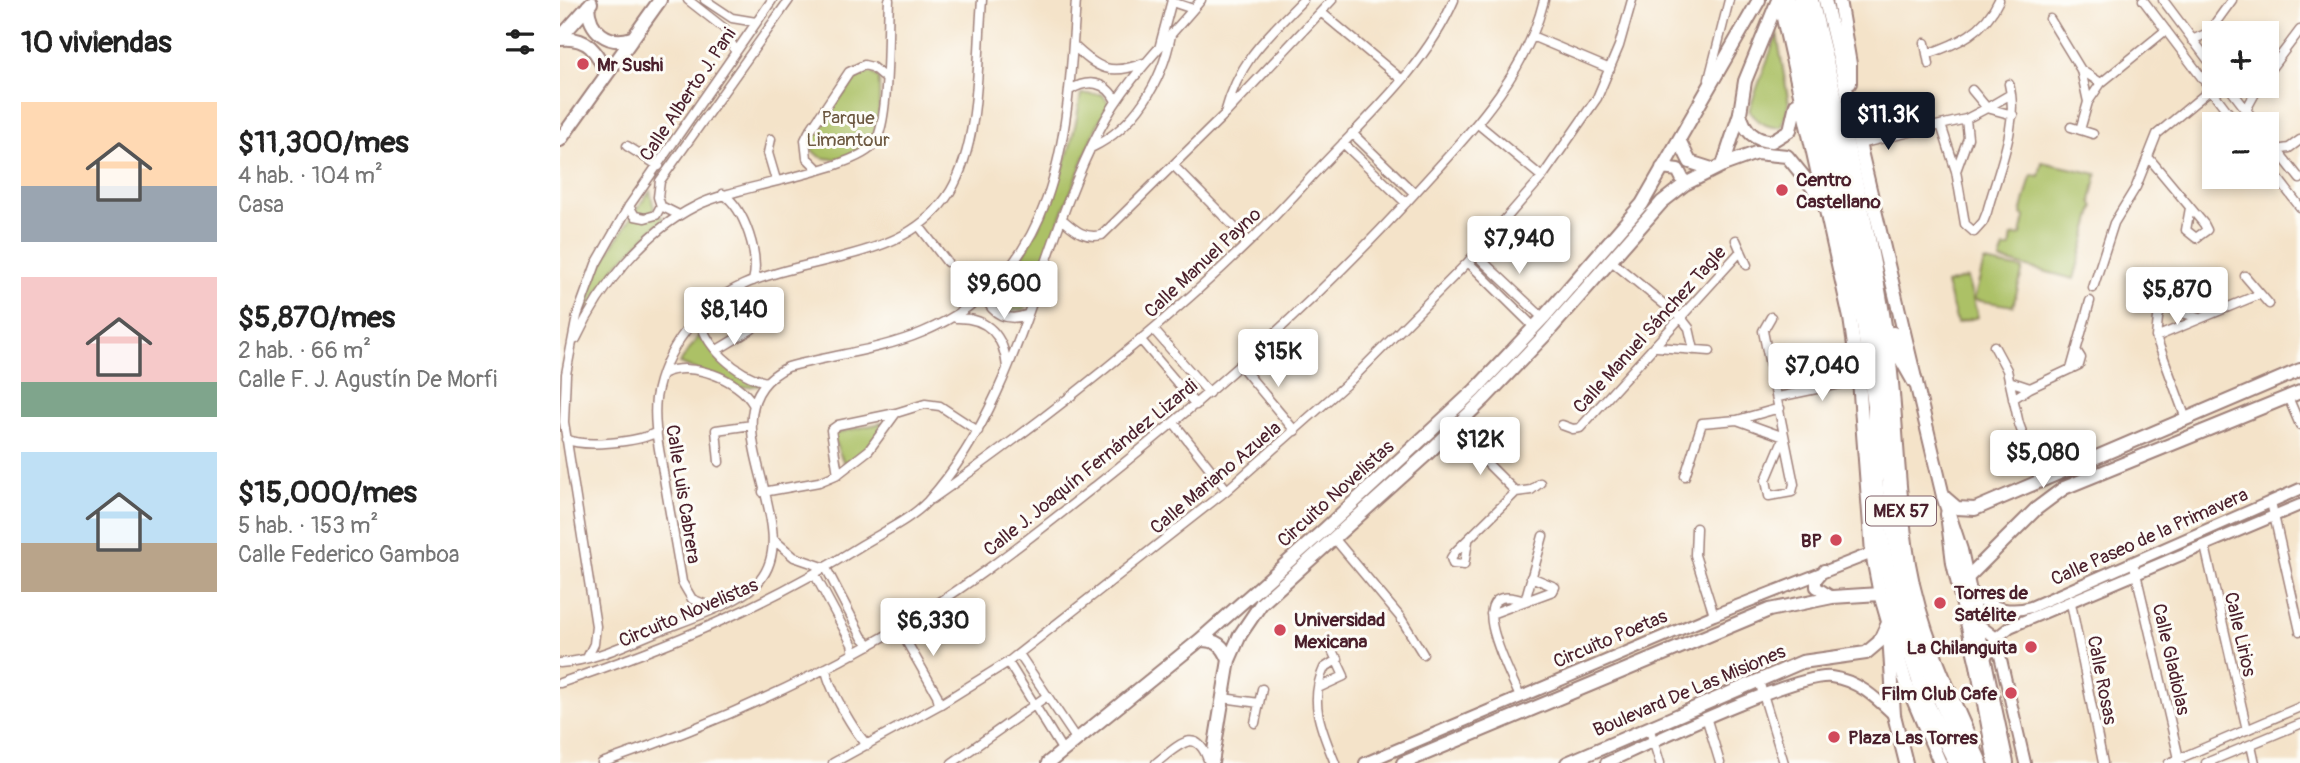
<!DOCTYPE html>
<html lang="es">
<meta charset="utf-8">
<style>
:root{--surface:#fff;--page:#f2f2f2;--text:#222;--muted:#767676;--accent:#111827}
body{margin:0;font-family:Pangolin,sans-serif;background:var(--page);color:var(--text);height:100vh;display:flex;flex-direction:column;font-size:26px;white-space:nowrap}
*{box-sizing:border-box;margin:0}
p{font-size:23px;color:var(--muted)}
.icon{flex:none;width:38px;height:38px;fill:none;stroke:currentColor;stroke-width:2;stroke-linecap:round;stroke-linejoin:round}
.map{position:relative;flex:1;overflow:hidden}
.sheet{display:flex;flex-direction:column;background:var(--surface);width:560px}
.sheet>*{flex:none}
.buttons{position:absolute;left:1642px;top:21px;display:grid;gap:14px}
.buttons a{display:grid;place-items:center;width:77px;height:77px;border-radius:0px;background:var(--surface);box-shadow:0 4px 10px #0003;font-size:35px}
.price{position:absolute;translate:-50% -60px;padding:0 16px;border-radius:7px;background:#fff;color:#222;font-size:23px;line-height:46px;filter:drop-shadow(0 2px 4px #0008)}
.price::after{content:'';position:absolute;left:50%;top:42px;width:21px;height:16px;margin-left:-10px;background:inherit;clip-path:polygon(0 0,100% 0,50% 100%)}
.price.selected{background:var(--accent);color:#fff}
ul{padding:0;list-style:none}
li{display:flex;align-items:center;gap:21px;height:175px;padding:0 21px}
li span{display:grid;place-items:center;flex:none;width:196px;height:140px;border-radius:0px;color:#555}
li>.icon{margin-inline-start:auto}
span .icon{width:84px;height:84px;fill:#fffc;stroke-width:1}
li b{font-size:30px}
h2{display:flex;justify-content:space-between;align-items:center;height:84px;padding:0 21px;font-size:30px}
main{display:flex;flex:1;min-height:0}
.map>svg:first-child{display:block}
.green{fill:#acc166;stroke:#7b7048;stroke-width:2}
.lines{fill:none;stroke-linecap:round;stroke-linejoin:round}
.minor-casing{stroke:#9f817a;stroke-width:11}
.tertiary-casing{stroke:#9f817a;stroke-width:14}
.secondary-casing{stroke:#9f817a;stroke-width:16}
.primary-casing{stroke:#9f817a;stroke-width:16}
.trunk-casing{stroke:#9f817a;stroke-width:18}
.motorway-casing{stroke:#9f817a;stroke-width:18}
.minor{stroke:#fff;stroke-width:8}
.tertiary{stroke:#fff;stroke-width:10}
.secondary{stroke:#fff;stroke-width:12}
.primary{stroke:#fff;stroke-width:12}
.trunk{stroke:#fff;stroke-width:14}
.motorway{stroke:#fff;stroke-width:14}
.poi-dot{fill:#d1495b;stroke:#fdfcf7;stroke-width:2.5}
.labels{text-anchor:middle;stroke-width:6;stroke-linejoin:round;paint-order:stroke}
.shield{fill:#fdfcf7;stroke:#806168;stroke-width:2}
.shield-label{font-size:18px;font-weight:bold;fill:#4a1f2b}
.poi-label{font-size:19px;font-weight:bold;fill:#4a1f2b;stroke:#fdfcf7;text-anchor:start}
.street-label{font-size:19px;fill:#4a1f2b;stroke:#fdfcf7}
.park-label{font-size:19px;fill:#6c5840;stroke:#fdfcf7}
</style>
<main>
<section class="sheet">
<h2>10 viviendas<svg class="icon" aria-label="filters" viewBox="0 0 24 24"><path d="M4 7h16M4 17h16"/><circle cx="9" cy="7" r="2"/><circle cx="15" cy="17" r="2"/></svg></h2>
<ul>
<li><span style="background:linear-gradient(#ffd9b3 60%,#9aa5b1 0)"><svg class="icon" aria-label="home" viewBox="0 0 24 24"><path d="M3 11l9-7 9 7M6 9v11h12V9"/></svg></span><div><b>$11,300/mes</b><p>4 hab. · 104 m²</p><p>Casa</p></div></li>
<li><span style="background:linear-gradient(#f6c9c9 75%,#7fa58c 0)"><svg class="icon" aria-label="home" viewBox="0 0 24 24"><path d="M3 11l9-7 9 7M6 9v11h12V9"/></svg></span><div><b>$5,870/mes</b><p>2 hab. · 66 m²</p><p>Calle F. J. Agustín De Morfi</p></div></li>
<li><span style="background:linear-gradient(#bfe0f5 65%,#b9a48a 0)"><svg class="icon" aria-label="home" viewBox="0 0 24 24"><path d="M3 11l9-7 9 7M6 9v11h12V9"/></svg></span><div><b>$15,000/mes</b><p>5 hab. · 153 m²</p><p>Calle Federico Gamboa</p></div></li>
</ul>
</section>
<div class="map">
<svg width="1740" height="763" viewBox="0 0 1740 763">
<rect width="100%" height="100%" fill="#fdfcf7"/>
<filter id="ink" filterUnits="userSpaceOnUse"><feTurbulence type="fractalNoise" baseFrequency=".0143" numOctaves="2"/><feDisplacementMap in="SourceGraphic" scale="14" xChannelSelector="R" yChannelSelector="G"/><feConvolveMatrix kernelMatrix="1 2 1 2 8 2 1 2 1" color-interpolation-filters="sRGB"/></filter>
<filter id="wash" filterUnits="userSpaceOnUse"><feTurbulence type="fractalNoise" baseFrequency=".00686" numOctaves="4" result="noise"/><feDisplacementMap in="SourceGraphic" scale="28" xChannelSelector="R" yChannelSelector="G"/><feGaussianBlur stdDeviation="1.57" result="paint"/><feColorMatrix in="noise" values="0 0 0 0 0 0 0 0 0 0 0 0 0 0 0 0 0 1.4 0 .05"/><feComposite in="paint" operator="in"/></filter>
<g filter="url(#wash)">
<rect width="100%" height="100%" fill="#f4e3c9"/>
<path class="green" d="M1217 34 1229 104 1222 127C1207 129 1197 122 1189 110Z
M302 73H312L319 78C319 95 321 118 314 133 302 159 249 174 248 135Z
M521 94H542L549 103 537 126 464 310 443 312 432 300C478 240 510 170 521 94Z
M1482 162 1537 174 1531 201 1534 207 1514 279 1440 260 1444 248H1450L1452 236 1461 235 1465 217 1461 214 1470 180 1472 175 1479 176Z
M90 191 95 212 104 218 56 266 20 320C36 265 58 236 90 191Z
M1424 262 1463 269 1453 306 1414 300Z
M1407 278 1418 317 1397 323 1386 284Z
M142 331 168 367 202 385 179 388 120 363Z
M322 423 324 428 301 456 284 463 271 434Z"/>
</g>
<g filter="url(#ink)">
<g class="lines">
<defs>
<path id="minor" d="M128 0 165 29 175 51
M145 0 172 18 196 22
M1583 0 1677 124
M1603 0 1654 68
M612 2 633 9
M762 13 841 79
M1490 19 1521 70 1528 102
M974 37 1050 69
M1632 40 1648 33 1672 0
M1365 43 1369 64
M513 45C538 69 550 76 584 63
M600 45 612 0
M1367 54C1398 44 1425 31 1439 0
M1521 70 1541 83
M1706 75 1740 30
M1149 79 1169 0
M1668 86 1697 124
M510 90C528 79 546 81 556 101
M1412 90 1427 108 1451 94
M1686 110 1699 86
M665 113C680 59 705 39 743 0
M918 124 982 177
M1381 125 1396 171 1405 224 1414 232 1423 222 1427 212C1437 173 1460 125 1449 84
M1511 127 1533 134
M1520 130 1528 102 1541 83 1606 30
M792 133 854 193
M1706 136 1740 179
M211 139 208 153 216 180
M783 143 846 203
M1299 144 1406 119 1427 108 1453 115
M67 146 99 166
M531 148C575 127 602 82 611 35
M1716 150 1729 148 1740 140
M1589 158 1644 224 1647 230 1636 238 1626 230 1630 208
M1706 163 1740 207
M614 166 689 242
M258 169 247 158 245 140 249 132 289 72 304 65 312 67 325 78
M1396 171 1408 138 1406 119
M163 194C185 209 200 256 193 281
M69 206 75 216 85 218 96 215 101 206
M119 215 101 206 98 197 100 181 229 0
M502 219C515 230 524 239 542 235L665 114 772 0
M359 226 387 262
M1176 240 1187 265
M915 254 983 318
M1050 260 1122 319 1129 328 1134 350
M908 262 974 327
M1685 276 1709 304
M1533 288 1554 223 1576 187 1597 134 1650 90
M1606 294 1598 318 1596 337 1626 419
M425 296C432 315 448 322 466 315
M1603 307 1639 318
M139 314C143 346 176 375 206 382
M1211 317 1203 331 1234 484 1232 492 1209 496 1206 480 1224 437
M396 318C428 317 444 336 447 367
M593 329 649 393
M1596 337 1700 294
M16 339C40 287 84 232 136 206 172 186 299 170 315 143 330 119 327 32 329 0
M580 339 636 405
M1434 346 1447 370 1459 424 1480 480
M1097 347 1150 351
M157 350 192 329
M680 365 735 431
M1511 369 1530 301
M104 373C131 361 178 378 193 404
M1449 381 1470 388
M1218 397 1299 380
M1728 397 1740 425
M1453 399 1470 388 1519 365 1521 358 1516 350
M1177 420 1220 408
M614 423 667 490
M1002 425 1013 429 1020 428 1181 251
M893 429 956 492 971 490 980 483
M6 439C24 448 79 442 97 432
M159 462 156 430 192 425
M278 474 271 430 278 425 336 413
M1125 476 1142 423 1177 420 1224 437
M203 492 259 482 278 474 309 450 336 413 365 404 380 406 418 431
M372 499C483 421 592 336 689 242 717 215 743 185 770 157 815 110 868 61 894 0
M1711 502 1740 631
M1136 528 1135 555 1154 615
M774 538 840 617 863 654
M213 539 234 557 266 568
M908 541 904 565 893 564 891 558 895 552 956 492
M1645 546 1687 730
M266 568 302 637 310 645
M1575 569 1620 763
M255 575 292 644 294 654
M1511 603 1543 763
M154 608 132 599 122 582C116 545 109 509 103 472 99 448 93 423 96 398 104 350 138 305 183 285 214 271 251 265 285 256 328 245 365 231 390 192 421 141 417 58 422 0
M931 614 993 591 995 587 971 577
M335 630 345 639 377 695 379 705
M459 654 517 740
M27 658 34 644 36 626 4 422 6 374 17 316 36 264 69 206 212 0
M448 662 503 751
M0 663C36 661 72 641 106 628 132 618 182 602 200 580 248 522 139 409 228 367 272 355 321 350 363 332 503 272 507 133 516 0
M266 668C267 685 295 734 308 745
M1199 681 1224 763
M0 683C109 646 204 607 302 545 323 532 351 519 368 501 462 396 477 250 540 129 565 80 606 42 641 0
M758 688 784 676 771 648
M960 697C950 672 898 578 965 601L983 536
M663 698 699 703
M1147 720 1160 763
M695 723 702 689
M1089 727 1100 763
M1691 745 1695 763
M42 763C134 731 224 693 309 645 393 599 468 540 543 480 653 392 759 299 854 194 907 135 965 79 984 0
M273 763 379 705 448 662 667 490 790 381 908 262 982 177 1037 98 1059 46 1072 0
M392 763 487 696
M596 763C618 746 637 724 649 763
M775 763C762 731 748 702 764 668L778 659
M1609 763 1740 707
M1646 763 1740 724"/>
<path id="tertiary" d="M1264 570 1256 580V587L1272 597
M1412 597C1432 606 1448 614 1471 607L1740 489
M1418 624 1436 638 1465 763
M1426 656 1436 638 1450 627 1740 505
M805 763 1154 615 1312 553
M1046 763C1086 745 1236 673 1271 677 1297 680 1316 698 1334 715"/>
<path id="secondary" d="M28 6C29 31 48 46 72 38
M0 38 31 3
M0 39C27 36 38 51 46 75
M0 140 100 0
M1119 140 1130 162 1152 169
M1102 168 1118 170 1125 184
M1383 496 1397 508 1415 509 1740 370
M1407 578 1476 509 1504 488 1740 392
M1329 634 1334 715 1346 763
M640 640C657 640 663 645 669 660
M488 763 640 640 765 529 915 390 983 318 1082 204 1199 0
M652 763 669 660 680 635 701 604 867 454 924 399 987 333 1102 202 1125 184 1163 165 1180 113 1185 81 1218 0
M843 763 1209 610 1272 597 1320 594
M1007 763 1242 662 1306 653 1319 642 1328 623"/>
<path id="primary" d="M1219 0 1290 318 1299 380 1312 553 1320 594 1346 683 1380 763
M1265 0 1383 496 1401 550 1447 763
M1279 0 1290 64V83
M1180 113C1184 130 1194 141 1212 141L1230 130 1236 104
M1163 165 1196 153 1227 156 1257 193"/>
<path id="trunk" d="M1227 0 1304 324 1315 406V476L1320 532 1335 605 1366 702 1396 763
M1251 0C1277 110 1308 220 1325 332 1337 409 1335 487 1348 564 1360 634 1391 698 1420 763
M1333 334 1338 352 1355 382"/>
<path id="motorway" d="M1240 0 1317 327 1333 528 1350 614 1377 691 1408 763
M1388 514 1394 563 1418 665 1436 763"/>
</defs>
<use href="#minor" class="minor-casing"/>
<use href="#tertiary" class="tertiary-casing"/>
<use href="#secondary" class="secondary-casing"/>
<use href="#primary" class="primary-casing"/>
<use href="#trunk" class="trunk-casing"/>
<use href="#motorway" class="motorway-casing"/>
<use href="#minor" class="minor"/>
<use href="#tertiary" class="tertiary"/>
<use href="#secondary" class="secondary"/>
<use href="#primary" class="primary"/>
<use href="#trunk" class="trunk"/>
<use href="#motorway" class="motorway"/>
</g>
</g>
<g class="poi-dot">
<circle cx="23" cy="64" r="7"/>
<circle cx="1222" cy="190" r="7"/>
<circle cx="1276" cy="540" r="7"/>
<circle cx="1380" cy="603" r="7"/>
<circle cx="720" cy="630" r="7"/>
<circle cx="1471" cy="647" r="7"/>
<circle cx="1451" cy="693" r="7"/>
<circle cx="1274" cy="737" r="7"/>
</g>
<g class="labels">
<rect class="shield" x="1306" y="496.5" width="70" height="29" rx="5"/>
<g class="shield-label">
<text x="1341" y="517">MEX 57</text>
</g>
<g class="poi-label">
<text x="37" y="71">Mr Sushi</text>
<text x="1236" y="186">Centro<tspan x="1236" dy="22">Castellano</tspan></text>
<text x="1262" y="547" text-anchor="end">BP</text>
<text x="1394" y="599">Torres de<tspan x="1394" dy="22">Satélite</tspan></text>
<text x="734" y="626">Universidad<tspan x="734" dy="22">Mexicana</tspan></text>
<text x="1457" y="654" text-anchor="end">La Chilanguita</text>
<text x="1437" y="700" text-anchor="end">Film Club Cafe</text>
<text x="1288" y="744">Plaza Las Torres</text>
</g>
<g class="street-label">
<text transform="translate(127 94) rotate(-56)" y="7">Calle Alberto J. Pani</text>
<text transform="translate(642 262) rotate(-43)" y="7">Calle Manuel Payno</text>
<text transform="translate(1089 329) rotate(-48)" y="7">Calle Manuel Sánchez Tagle</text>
<text transform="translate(530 467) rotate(-39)" y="7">Calle J. Joaquín Fernández Lizardi</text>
<text transform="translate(655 477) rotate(-40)" y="7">Calle Mariano Azuela</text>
<text transform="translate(775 493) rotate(-42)" y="7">Circuito Novelistas</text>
<text transform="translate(124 494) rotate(81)" y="7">Calle Luis Cabrera</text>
<text transform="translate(1589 536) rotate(-24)" y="7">Calle Paseo de la Primavera</text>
<text transform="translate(128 612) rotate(-23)" y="7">Circuito Novelistas</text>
<text transform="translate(1681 634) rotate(77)" y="7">Calle Lirios</text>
<text transform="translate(1050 638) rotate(-23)" y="7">Circuito Poetas</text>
<text transform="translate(1612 659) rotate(77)" y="7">Calle Gladiolas</text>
<text transform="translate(1543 680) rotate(79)" y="7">Calle Rosas</text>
<text transform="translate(1129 690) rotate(-23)" y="7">Boulevard De Las Misiones</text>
</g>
<g class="park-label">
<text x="288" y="124">Parque<tspan x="288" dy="22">Limantour</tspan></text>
</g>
</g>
</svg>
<div class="buttons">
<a>+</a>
<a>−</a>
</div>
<b class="price selected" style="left:1328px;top:152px">$11.3K</b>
<b class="price" style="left:959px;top:276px">$7,940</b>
<b class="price" style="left:444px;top:321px">$9,600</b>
<b class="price" style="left:1617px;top:327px">$5,870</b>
<b class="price" style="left:174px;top:347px">$8,140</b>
<b class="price" style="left:718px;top:389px">$15K</b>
<b class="price" style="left:1262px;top:403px">$7,040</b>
<b class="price" style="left:920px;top:477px">$12K</b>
<b class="price" style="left:1483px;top:490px">$5,080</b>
<b class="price" style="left:373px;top:658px">$6,330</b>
</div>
</main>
